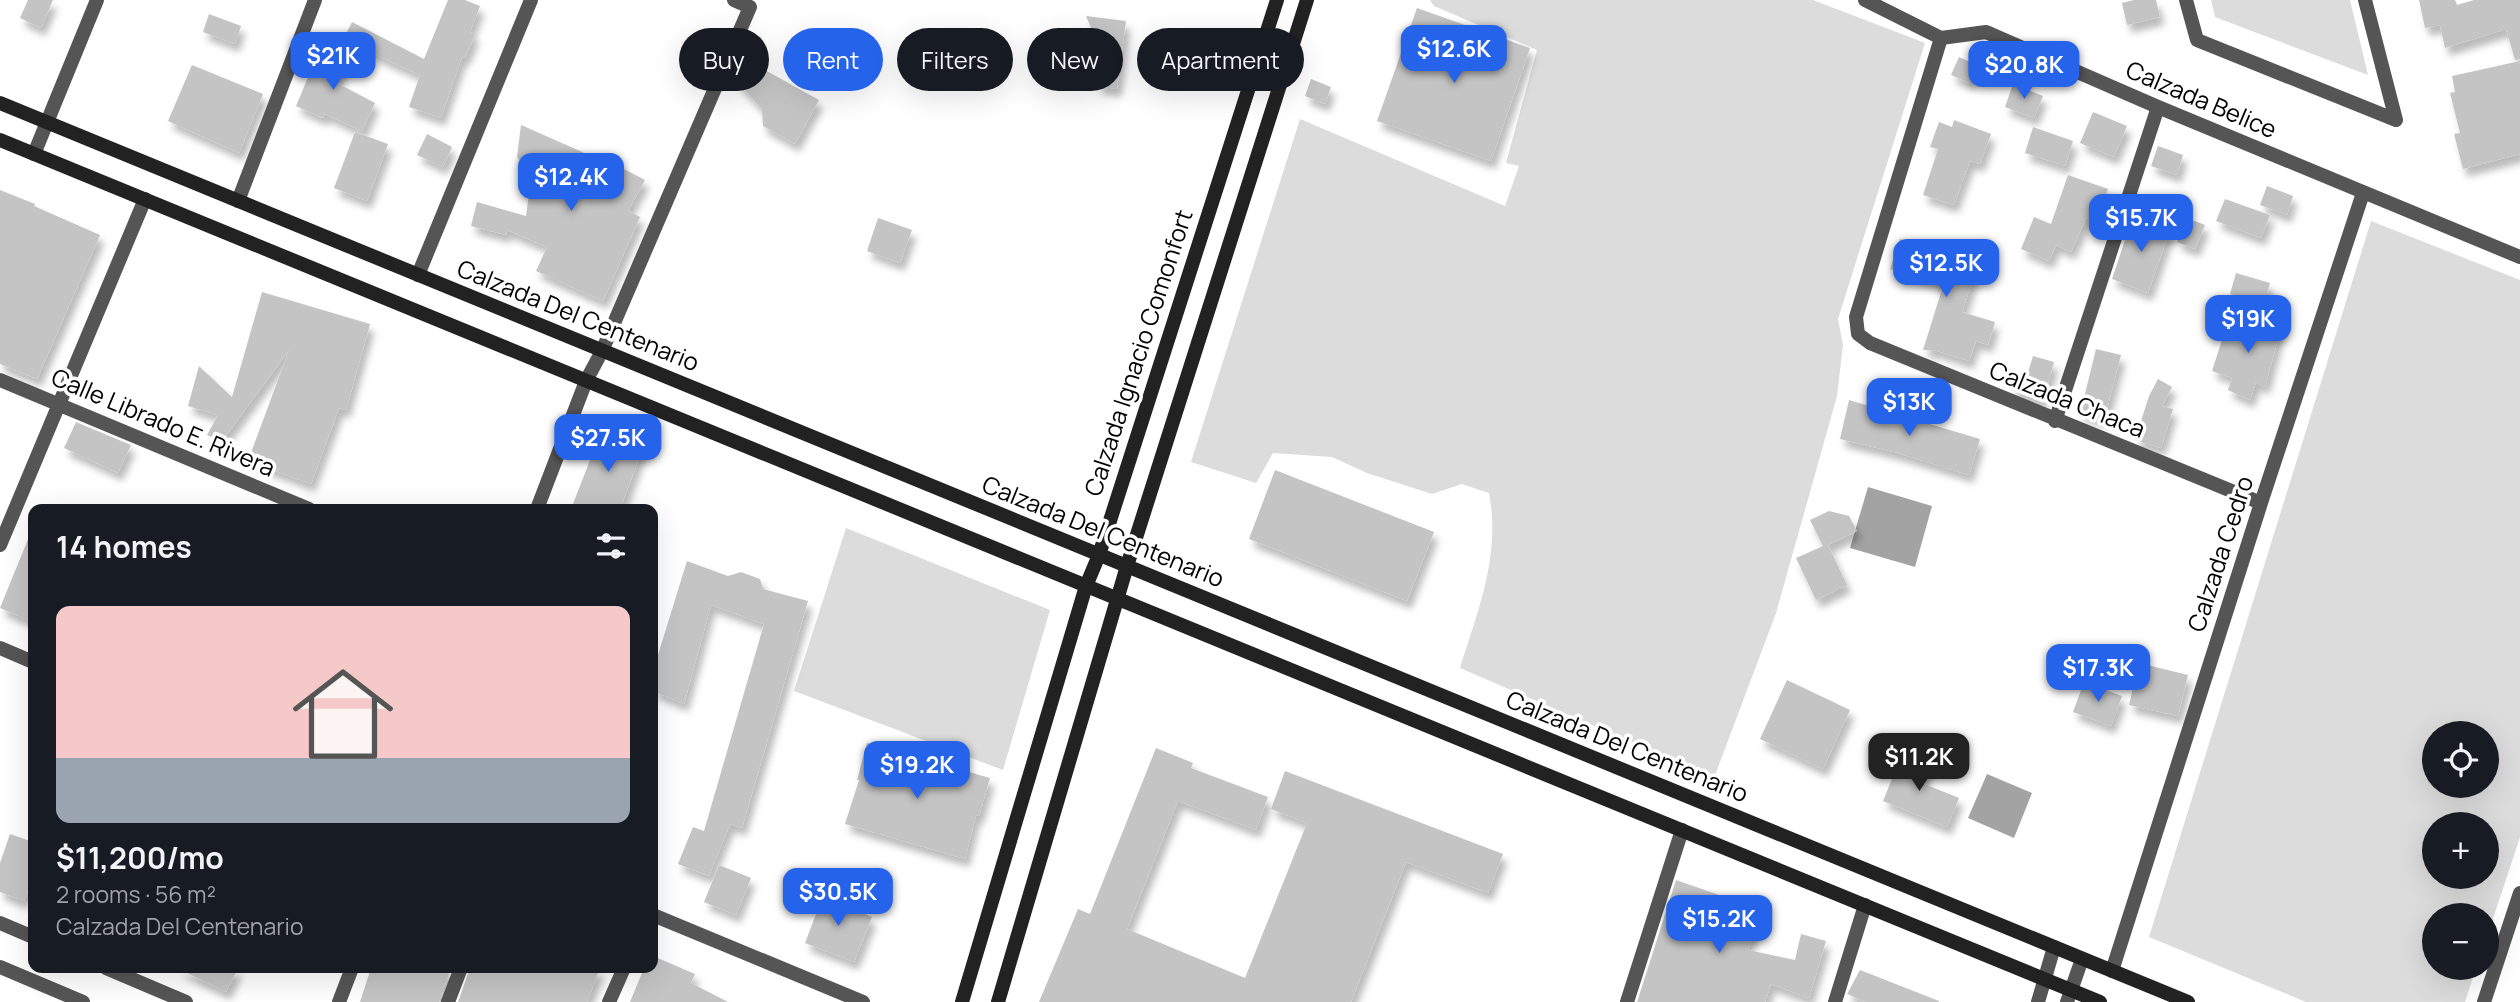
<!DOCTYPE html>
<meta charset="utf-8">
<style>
:root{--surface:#171b24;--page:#20242c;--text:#f1f3f6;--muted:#9ea1a6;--line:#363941;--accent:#2563eb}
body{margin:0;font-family:Manrope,sans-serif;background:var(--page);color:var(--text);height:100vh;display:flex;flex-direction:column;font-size:26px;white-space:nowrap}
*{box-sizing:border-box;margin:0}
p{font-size:23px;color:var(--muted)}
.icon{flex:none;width:38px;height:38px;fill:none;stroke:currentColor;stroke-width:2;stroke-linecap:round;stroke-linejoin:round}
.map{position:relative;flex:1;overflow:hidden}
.side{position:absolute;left:28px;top:504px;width:630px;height:469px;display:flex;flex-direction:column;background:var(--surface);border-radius:14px;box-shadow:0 7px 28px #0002}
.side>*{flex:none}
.guide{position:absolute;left:679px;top:28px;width:665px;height:63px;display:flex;gap:14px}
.controls{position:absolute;left:2422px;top:721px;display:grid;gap:14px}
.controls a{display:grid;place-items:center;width:77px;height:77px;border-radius:50%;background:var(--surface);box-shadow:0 7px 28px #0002;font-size:35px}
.price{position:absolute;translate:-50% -60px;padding:0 16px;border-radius:14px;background:var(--accent);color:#fff;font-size:23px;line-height:46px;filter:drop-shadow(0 2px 4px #0008)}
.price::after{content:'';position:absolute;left:50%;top:42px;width:21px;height:16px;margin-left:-10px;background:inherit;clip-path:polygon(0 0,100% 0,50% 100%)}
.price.active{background:#222;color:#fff}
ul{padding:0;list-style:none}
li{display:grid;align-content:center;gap:14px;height:371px;padding:0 28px}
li+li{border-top:2px solid var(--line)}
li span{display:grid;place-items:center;height:217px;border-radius:14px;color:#555}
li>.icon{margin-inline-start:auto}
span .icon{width:126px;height:126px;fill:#fffc;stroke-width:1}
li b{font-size:30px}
h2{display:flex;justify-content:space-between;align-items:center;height:84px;padding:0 28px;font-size:30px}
.pill{padding:0 24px;border-radius:32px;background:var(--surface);box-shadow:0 7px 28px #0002;font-size:24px;line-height:63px}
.pill.active{background:var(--accent);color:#fff}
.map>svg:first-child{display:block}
.green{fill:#dcdcdc;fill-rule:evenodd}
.water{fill:#a3a3a3}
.building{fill:#c4c4c4;filter:url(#shadow)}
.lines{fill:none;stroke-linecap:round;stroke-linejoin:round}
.minor{stroke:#555;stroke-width:14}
.tertiary{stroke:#555;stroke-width:14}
.secondary{stroke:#222;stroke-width:14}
.labels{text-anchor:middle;stroke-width:7;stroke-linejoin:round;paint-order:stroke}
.street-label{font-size:24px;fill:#000;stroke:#fff}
</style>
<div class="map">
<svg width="2520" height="1002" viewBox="0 0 2520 1002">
<defs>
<filter id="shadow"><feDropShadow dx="4.5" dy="8" stdDeviation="3.5" flood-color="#0004"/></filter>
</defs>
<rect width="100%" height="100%" fill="#fff"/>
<path class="green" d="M1430 0H1813L1925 43 1838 319 1843 345 1837 396 1776 613 1714 778 1460 668C1478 611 1501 554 1489 493L1462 484 1432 494 1367 473 1332 457 1273 453 1256 483 1191 462 1300 119 1505 206 1519 166 1506 163 1537 50 1434 6Z
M2211 0H2350L2368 75 2215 17Z
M2371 221 2520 280V837L2487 937V915H2434V968H2476L2465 1002H2306L2149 937ZM2434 733H2487V786H2434ZM2487 824V877H2434V824Z
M846 528 1050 610 1003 770 794 691Z"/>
<path class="water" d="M1868 487 1932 506 1915 567 1850 548Z
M1987 774 2032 793 2014 838 1968 818Z"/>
<path class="building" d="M28 0H53L41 28 20 18Z
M448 0H465L480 6 470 32 475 34 465 58 462 57 441 118 409 107 420 75 343 40 352 22 424 59Z
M2134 0H2156L2160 17 2127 25 2122 3Z
M2419 0H2455L2457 5 2474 0H2520V59L2515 60 2506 29 2445 48 2440 25 2425 28Z
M1417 8 1530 48 1491 161 1377 121Z
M209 14 241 26 235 44 203 32Z
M1086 16 1126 21 1117 89 1097 86 1102 54Z
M322 44 349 57 337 83 375 103 362 131 325 114 323 118 296 106Z
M1959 57 1977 65 1969 83 1951 75Z
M743 58 819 100 795 144 763 126 762 109 737 82Z
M2520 61V154L2463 169 2454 134 2460 133 2450 93 2455 92 2452 76Z
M192 65 263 94 239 153 168 121Z
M1311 79 1331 87 1325 104 1305 96Z
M2013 84 2043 96 2034 118 2005 107Z
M2093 112 2127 126 2114 157 2080 143Z
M1954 120 1991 134 1980 164 1970 161 1954 205 1923 195 1938 149 1930 147 1939 122 1952 127Z
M521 125 598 159 599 156 645 180 628 211 640 217 603 301 536 271 547 247 507 230 506 235 471 226 477 202 526 216 531 178 517 157Z
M2033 127 2073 141 2065 166 2025 153Z
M355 132 388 144 367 201 334 188Z
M427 134 452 147 443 167 417 155Z
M2158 146 2183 155 2177 175 2151 166Z
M2068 175 2108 189 2096 221 2086 218 2071 252 2056 245 2049 261 2021 249 2034 217 2051 224Z
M2267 186 2293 196 2287 215 2260 205Z
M0 190 35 204 34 206 100 235 37 379 0 364Z
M2225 199 2270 215 2261 238 2216 221Z
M2133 216 2170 230 2148 293 2112 279Z
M878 218 912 230 900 263 867 251Z
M2187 218 2205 225 2195 249 2177 242Z
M1900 239 1978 264 1962 312 1995 322 1988 345 1976 341 1969 361 1937 351 1923 350 1943 286 1890 269Z
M2236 273 2270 283 2264 304 2230 294Z
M262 292 370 324 346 410 339 408 311 484 248 461 289 350 222 441 207 435 218 415 188 406 199 366 232 397Z
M2245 312 2281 327 2265 387 2256 382 2250 400 2228 390 2232 378 2212 371 2223 337 2237 341Z
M2096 349 2121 355 2104 420 2080 414Z
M2033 356 2054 362 2043 401 2011 390 2016 376 2026 379Z
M2158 379 2172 387 2162 406 2173 409 2161 448 2135 440 2149 396Z
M1849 400 1980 439 1969 475 1898 453 1840 439Z
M76 422 131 445 118 473 64 448Z
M601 432 643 448 620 509H571Z
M1275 470 1434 532 1407 601 1249 539Z
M1829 511 1849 516 1857 531 1828 545 1847 585 1816 600 1796 558 1823 546 1810 520Z
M33 527V622L0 608Z
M687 561 728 576 741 572 760 579 763 589 808 601 742 828 730 824 709 876 678 864 693 827 704 831 764 624 711 605 684 704 653 691V671Z
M2139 663 2188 675 2178 716 2129 705Z
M1787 680 1850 710 1823 769 1760 739Z
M2084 682 2122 696 2111 726 2073 712Z
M867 743 990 778 979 816 976 815 965 859 845 824 859 780H857Z
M1156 748 1193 763 1191 768 1268 797 1256 830 1178 801 1127 929 1245 978 1307 823 1271 809 1285 771 1503 854 1488 893 1406 862 1351 1002H1039L1078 909 1090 914Z
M1902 754 1930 765 1922 783 1959 798 1947 827 1883 801Z
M10 834 33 842V876L24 901 0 892V863Z
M719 865 751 878 736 915 704 902Z
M1676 880 1742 903 1732 917 1756 926 1748 950 1795 960 1801 934 1826 941 1809 998 1771 984 1765 1002H1637Z
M825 891 846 900 844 905 872 917 854 962 805 943Z
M653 956 695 974 691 983 728 1002H630L644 968H653Z
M177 968H238L226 992Z
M371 968H451L439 1002H360Z
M470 968H600L587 1002H458Z
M1860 970 1939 1001V1002H1865L1847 994Z"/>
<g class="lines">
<path class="minor" d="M1865 0 1941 38 1986 32 2158 107 2520 257
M2186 0 2197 40 2396 120
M2365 0 2396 120
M1941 38 1856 317 1858 334 1870 343 2261 503
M34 154 97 0
M238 201 315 0
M418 275 531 0
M0 380 309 509
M2055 421 2158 107
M537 509 586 381 602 351 750 7 734 0
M0 545 145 199
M0 648 33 662
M653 915 863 1002
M2112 971 2261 503 2363 193
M339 1002 352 968
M448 1002 461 968
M609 1002 624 968
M1627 1002 1682 830
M1835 1002 1865 905
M2038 1002 2054 947
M2067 1002 2082 959
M2484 1002 2520 893"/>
<path class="tertiary" d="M0 923 33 937
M0 967 83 1002
M106 968 186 1002"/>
<path class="secondary" d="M0 103 2188 1002
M0 140 2100 1002
M962 1002 1086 586 1099 555 1277 0
M998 1002 1127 566 1307 0"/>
</g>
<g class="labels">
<g class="street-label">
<text transform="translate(2201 100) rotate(23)" y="8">Calzada Belice</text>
<text transform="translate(578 316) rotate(22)" y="8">Calzada Del Centenario</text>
<text transform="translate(1139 353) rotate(-72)" y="8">Calzada Ignacio Comonfort</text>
<text transform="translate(2067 400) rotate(22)" y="8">Calzada Chaca</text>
<text transform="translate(163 423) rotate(23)" y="8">Calle Librado E. Rivera</text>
<text transform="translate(1103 532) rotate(22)" y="8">Calzada Del Centenario</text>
<text transform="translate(2221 554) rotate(-72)" y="8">Calzada Cedro</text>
<text transform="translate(1627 747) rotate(22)" y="8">Calzada Del Centenario</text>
</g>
</g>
</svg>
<div class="controls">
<a><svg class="icon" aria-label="locate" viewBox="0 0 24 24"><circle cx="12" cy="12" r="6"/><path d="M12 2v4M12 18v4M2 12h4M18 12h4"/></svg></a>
<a>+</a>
<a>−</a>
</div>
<b class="price" style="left:1454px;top:85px">$12.6K</b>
<b class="price" style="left:333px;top:92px">$21K</b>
<b class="price" style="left:2024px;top:101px">$20.8K</b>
<b class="price" style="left:571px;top:213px">$12.4K</b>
<b class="price" style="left:2141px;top:254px">$15.7K</b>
<b class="price" style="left:1946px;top:299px">$12.5K</b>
<b class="price" style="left:2248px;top:355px">$19K</b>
<b class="price" style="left:1909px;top:438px">$13K</b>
<b class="price" style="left:608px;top:474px">$27.5K</b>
<b class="price" style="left:2098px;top:704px">$17.3K</b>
<b class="price active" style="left:1919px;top:793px">$11.2K</b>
<b class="price" style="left:917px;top:801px">$19.2K</b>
<b class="price" style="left:838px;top:928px">$30.5K</b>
<b class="price" style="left:1719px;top:955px">$15.2K</b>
<div class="guide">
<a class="pill">Buy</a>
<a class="pill active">Rent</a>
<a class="pill">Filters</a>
<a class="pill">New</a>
<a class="pill">Apartment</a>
</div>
<section class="side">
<h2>14 homes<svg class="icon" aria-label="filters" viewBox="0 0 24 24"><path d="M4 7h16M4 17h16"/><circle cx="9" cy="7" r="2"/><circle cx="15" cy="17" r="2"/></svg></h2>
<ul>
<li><span style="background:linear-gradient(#f6c9c9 70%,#9aa5b1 0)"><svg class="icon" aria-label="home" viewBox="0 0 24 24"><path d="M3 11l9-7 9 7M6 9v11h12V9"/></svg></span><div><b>$11,200/mo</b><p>2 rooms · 56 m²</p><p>Calzada Del Centenario</p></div></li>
</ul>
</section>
</div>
